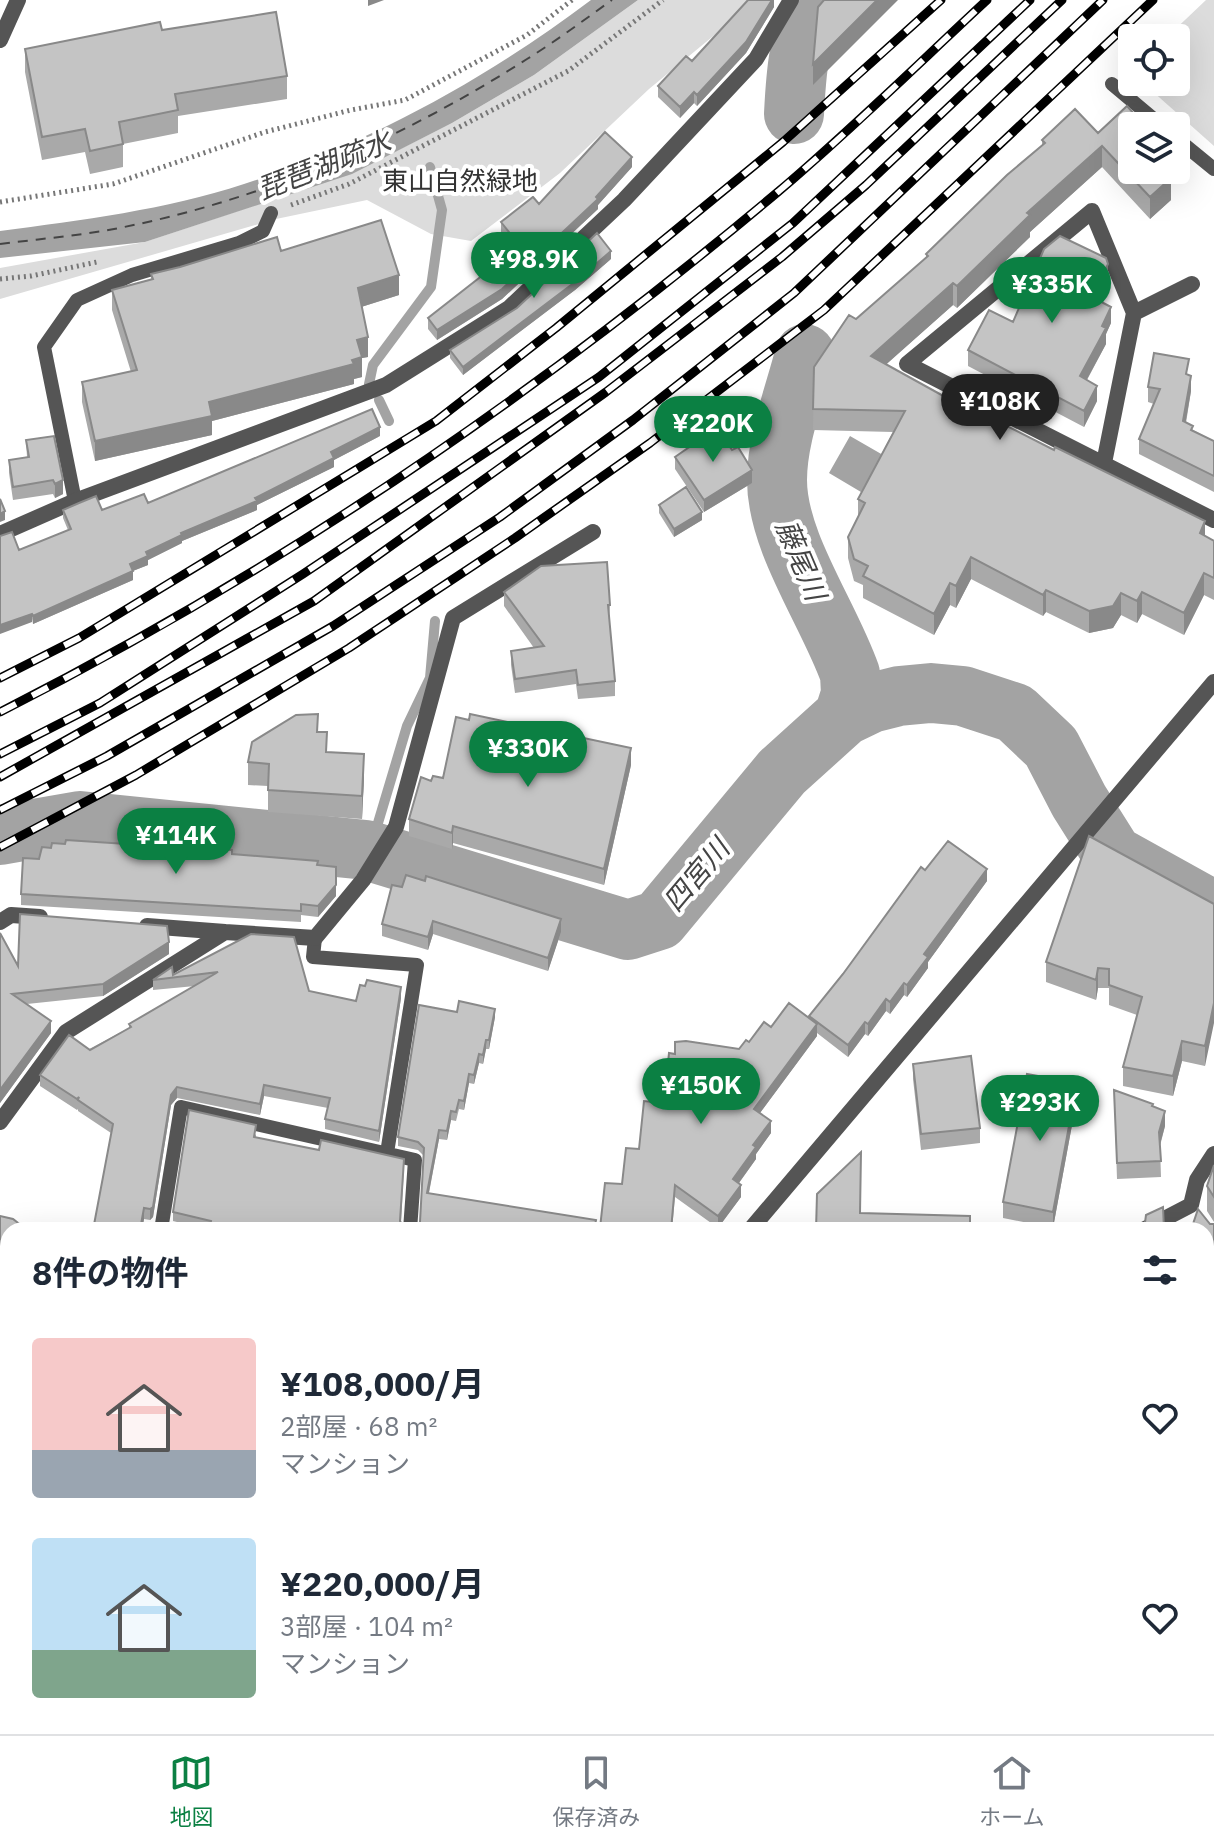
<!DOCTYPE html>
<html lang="ja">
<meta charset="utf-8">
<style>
:root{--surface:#fff;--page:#f2f2f3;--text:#1f2937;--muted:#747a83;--line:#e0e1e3;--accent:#0b8043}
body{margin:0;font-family:"IBM Plex Sans","Noto Sans JP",sans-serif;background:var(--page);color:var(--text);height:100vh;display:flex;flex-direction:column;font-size:30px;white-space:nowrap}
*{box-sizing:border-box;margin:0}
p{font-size:26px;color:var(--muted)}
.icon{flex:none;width:44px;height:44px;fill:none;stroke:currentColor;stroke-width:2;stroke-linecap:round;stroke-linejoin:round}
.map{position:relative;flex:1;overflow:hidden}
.details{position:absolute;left:0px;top:1222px;width:1214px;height:512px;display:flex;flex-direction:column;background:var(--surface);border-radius:24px 24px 0 0;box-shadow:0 8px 32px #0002}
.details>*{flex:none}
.buttons{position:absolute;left:1118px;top:24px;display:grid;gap:16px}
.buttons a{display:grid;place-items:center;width:72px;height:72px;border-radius:8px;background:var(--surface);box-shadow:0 8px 32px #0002;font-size:40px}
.price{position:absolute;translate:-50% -68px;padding:0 18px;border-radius:28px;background:var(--accent);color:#fff;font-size:26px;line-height:52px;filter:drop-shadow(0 2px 4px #0008)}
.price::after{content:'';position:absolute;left:50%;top:48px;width:24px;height:18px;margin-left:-12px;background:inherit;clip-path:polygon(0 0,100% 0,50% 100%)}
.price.on{background:#222;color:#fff}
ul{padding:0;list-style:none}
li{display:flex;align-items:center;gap:24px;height:200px;padding:0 32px}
li span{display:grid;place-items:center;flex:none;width:224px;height:160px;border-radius:8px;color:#555}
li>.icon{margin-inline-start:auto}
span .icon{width:96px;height:96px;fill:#fffc;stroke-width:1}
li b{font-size:34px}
h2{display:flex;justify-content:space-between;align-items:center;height:96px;padding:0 32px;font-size:34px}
.tab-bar{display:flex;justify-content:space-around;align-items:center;height:112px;border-top:2px solid var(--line);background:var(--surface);font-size:22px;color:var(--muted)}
.tab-bar a{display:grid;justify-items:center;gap:4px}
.tab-bar .on{color:var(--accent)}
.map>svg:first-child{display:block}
.green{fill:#dcdcdc}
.water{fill:#a3a3a3}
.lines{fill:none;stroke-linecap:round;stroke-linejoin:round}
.stream{stroke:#a3a3a3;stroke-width:10}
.river{stroke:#a3a3a3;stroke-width:60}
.ferry{stroke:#444;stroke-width:2;stroke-dasharray:10 8;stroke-linecap:butt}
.path{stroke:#777;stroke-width:5;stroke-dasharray:2 4;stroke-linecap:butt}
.lane{stroke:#555;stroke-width:14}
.street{stroke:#555;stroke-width:16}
.rail-casing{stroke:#000;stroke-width:9}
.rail{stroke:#fff;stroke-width:6;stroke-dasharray:18;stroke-linecap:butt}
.wall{fill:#a9a9a9}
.shaded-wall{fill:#898989}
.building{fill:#c4c4c4;stroke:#898989;stroke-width:2}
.labels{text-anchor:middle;stroke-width:8;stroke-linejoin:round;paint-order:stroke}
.park-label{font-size:26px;fill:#333;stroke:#fff}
.water-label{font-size:28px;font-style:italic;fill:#444;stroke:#fff}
</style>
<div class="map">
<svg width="1214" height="1734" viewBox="0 0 1214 1734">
<rect width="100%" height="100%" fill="#fff"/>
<path class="green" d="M638 0H757L649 89 560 173 471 241 431 234 367 200 276 219 0 299V268L145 242 352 173 452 123 534 75Z
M1206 0H1214V146L1142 82H1176V38H1166Z"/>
<path class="water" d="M591 0H638L534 75 452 123 352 174 145 242 0 258V231C82 220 165 210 244 184 370 143 486 79 591 0Z
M850 436 883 455 861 492 829 473Z"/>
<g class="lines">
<path class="stream" d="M369 384 373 365 431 287 442 210 430 167
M379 400 389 421
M366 850 375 833 407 726 430 678 435 621"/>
<path class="river" d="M794 114C796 74 798 35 820 0
M805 354C795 394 777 438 777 480 777 543 829 614 850 674L851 694 844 716
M0 835 80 821 366 850 628 930 659 920 782 772 844 716 871 703 899 696 931 693 963 696 1015 713 1051 747 1079 801 1113 855 1214 911"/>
<path class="ferry" d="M0 244C38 239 77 236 114 229 261 201 402 139 527 59 556 41 584 20 612 0"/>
<path class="path" d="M0 202 113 184 265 132 351 110 405 100 527 35 572 0
M291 205 349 184 568 71 663 0
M0 279 31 276 97 262"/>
<path class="lane" d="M1112 84 1162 126
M1176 138 1214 169
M75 501 44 347 77 300 132 275 239 243 263 231 271 213
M315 938 313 957 417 965 387 1153
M161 1230 181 1107 415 1160 410 1230
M0 1690 8 1694
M8 1734 9 1726
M1131 1734 1133 1726"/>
<path class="street" d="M0 40 18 0
M1134 313 1192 284
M1104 463 1134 313 1092 211 907 364 1214 520
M0 534 75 501 386 385 509 308 624 200 756 59 791 0
M0 922 11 915 40 917
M147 926 225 932
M0 1122 66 1032 225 932 315 938 363 880 396 827 453 618 593 532
M750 1230 1214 682
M1143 1230 1191 1205 1197 1180 1214 1154
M202 1726V1734
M542 1734V1726
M872 1734 875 1726"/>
<defs>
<path id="rail" d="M0 678 79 638 436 421 556 328 783 142 941 0
M0 712C279 571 540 392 779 191 851 130 918 64 987 0
M0 754 100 703 303 574 599 377 793 223 1030 0
M0 777 314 601 606 392 782 257 866 185 1062 0
M0 810 107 756 333 626 500 517 633 420 794 293 1103 0
M0 847 136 775 349 648 515 538 650 443 824 310 1153 0
M0 1546H8
M0 1561 8 1560
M1206 1562H1214
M1206 1578H1214"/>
</defs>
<use href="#rail" class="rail-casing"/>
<use href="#rail" class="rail"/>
</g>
<path class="wall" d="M774 0V7L746 53 697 106 694 103 680 118 658 97V86Z
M162 30 287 76V99L178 116V133L123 144V167L90 174 85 152 42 160 25 72V49Z
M1132 126 1171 200 1150 219 1102 167 1030 232V237L957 308 953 305 886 364 947 398 991 418 1214 541V600L1204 595 1184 635 1142 614 1137 623 1121 615 1113 628 1089 633 1046 612 1043 616 971 579 956 608 950 605 934 635 863 598V585L854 581 848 558V537L858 517V499L893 432 813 430 814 367 856 319 926 258V254L1042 145V140L1098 133Z
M632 167 598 205V209L502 299 437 340 428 329V318L515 250 501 232V222L539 204Z
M281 251 399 295 361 307 368 357 362 358V377L354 379V384L212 421V435L95 461 82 402V382L131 372 112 310V290L151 280V274Z
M611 259 575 290 463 375 450 358V350Z
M1108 279 1098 300 1111 323 1106 334V344L1087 380 1097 401 1084 427 968 366V350L1013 322Z
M1189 375 1191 391 1186 423 1193 430 1214 441V492L1139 454V439L1154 404 1148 402V387Z
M380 436 334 460V467L257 505V510L182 541V543L148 560V565L133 571V580L33 624 19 550 68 530 63 518V510H102L148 503Z
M26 440 63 494 55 498 53 494 13 500 9 473V460L27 457Z
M732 450 752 483 704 512 675 469V457Z
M659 505 702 520 674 537 659 513Z
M504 592 610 605 609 619 615 681V696L578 699 576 684 515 693 511 665V651L534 648 504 606Z
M318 732 327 752 364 777 362 819 268 812V786L248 785V762Z
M631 765 604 885 453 843 452 849 409 836V819L431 781 443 778Z
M65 844 156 846 199 848 232 854 317 865 336 896 318 917 301 915V922L21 905V894L39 859 51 848Z
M925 870 987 881 928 962V968L907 997 904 995 890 1014 886 1011 868 1036 865 1034 848 1057 817 1033V1036L760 1113 771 1133 756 1154V1159L739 1183 741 1197 718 1228 675 1197 672 1230H600L605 1183 622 1184 639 1149 653 1102 666 1084 675 1054 739 1049 771 1027 809 1018V1016Z
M392 885 561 932 548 971 433 934 428 950 382 936V924Z
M1214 904 1205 1066 1182 1061 1173 1096 1123 1086V1067L1137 1015 1109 1005V988H1098L1096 1000 1046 982V962Z
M0 933 18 966 169 954 103 996 27 1004 51 1033 0 1103Z
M251 934 309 991 356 1001 401 998 379 1142 325 1129V1119L328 1108 264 1096 260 1115 177 1098 171 1105 153 1217 150 1220 144 1219 142 1230H93L111 1133 78 1111V1109L77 1110 40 1086V1075L129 1028V1024L195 986 153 990V980L173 975Z
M457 1012 495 1017 489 1049H486L483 1064 479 1063 474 1084 469 1083 464 1110 459 1109 456 1121 451 1120 447 1140 439 1139 429 1193 596 1230H209L173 1221V1212L256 1134V1138L404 1168 401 1222 405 1230H415L420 1222 424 1156 418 1150 398 1146V1137Z
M913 1064 980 1128V1143L921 1150 913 1079Z
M1114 1090 1153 1106 1165 1126 1160 1146 1161 1177 1117 1179Z
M1077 1098 1053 1228 1003 1218V1202Z
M1214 1165V1222L1207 1211V1186Z
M1210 1224H1214L1212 1321 1206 1319V1230Z
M1206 1351 1214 1353V1430L1207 1432 1211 1434 1214 1433V1528L1206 1525Z
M0 1366 8 1371V1451L0 1449Z
M0 1582 8 1584V1658L0 1656Z"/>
<path class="shaded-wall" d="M368 0H384L368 6Z
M772 0H774V7L746 53 697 106V95Z
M877 0H898L813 85V64Z
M694 92V103L680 118V107Z
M1102 146V167L1030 232V237L957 308V286L1027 213Z
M632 157V167L598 205V209L502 299 437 340V330L596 197Z
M1171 178V200L1150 219V197Z
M611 251V259L575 290 463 375V367Z
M1108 264V279L1092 312V297Z
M399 275V295L358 308V288Z
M953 283V305L871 378V356Z
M1111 307V323L1106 334V344L1080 392V376L1102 326Z
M368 337V357L362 358V377L354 379V384L212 421V435L95 461V441L209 402 352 360 357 340Z
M1191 376V391L1183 437V421Z
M1097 386V401L1084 427V411Z
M380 427V436L334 460V467L257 505V510L182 541V543L148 560V565L130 572V564L146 552 181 533 255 498 331 452Z
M752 470V483L704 512V500Z
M63 480V494L55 498V484Z
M5 511V520L0 522V514Z
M702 512V520L674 537V529Z
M1205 521V543L1200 533Z
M971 557V579L956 608V586Z
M133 571V580L33 624V616Z
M1204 573V595L1184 635V613Z
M950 583V605L934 635V614Z
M1046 590V612L1043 616V595Z
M1142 592V614L1137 623V601Z
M1121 593V615L1113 628 1089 633V611Z
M32 614V622L0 634V625Z
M631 748V765L604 885V869Z
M364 754V777L362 819V796Z
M453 826V843L452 849V833Z
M336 867V896L318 917V906Z
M987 869V881L928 962V968L907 997V985L924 954Z
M561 919V932L548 971V958Z
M433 921V934L428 950V937Z
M169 942V954L103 996V984Z
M1098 968V988L1096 1000V980Z
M904 983V995L890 1014V1002Z
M401 987V998L379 1142V1131Z
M886 999V1011L868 1036V1024Z
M1214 1003V1023L1205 1066V1046Z
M495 1009V1017L489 1049V1040Z
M51 1021V1033L0 1103V1090Z
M865 1022V1034L848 1057V1045Z
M817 1024V1036L754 1121V1109Z
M486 1040V1049L483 1064V1055Z
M1182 1041V1061L1173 1096V1076Z
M479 1054V1063L474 1084V1075Z
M469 1074V1083L464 1110V1101Z
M1077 1083V1098L1053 1228V1212Z
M264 1085V1096L260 1115V1104Z
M177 1087V1098L171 1105 153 1217 150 1220V1209L171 1095Z
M451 1111V1120L447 1140V1131Z
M1165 1111V1126L1159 1148V1132Z
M771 1121V1133L756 1154V1159L733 1191V1179L753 1145Z
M439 1130V1139L427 1202V1193Z
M741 1185V1197L718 1228V1216Z
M144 1208V1219L142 1230H140Z
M1214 1285V1310L1212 1321V1295Z
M8 1292V1305L0 1316V1304Z
M1214 1404V1430L1207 1432 1206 1435V1410L1207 1407Z
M1188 1726H1190V1734H1186Z"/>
<path class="building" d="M748 0H772L746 42 697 95 694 92 680 107 658 86 686 56 692 61Z
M824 0H877L813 64 818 7Z
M276 12 287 76 175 94 178 110 119 122 123 144 90 151 85 129 42 137 25 49 160 22 162 30Z
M1127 106 1145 126H1132V170H1164L1171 178 1150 197 1102 146 1027 213 1030 215 957 286 953 283 871 356 947 398 950 392 991 414 989 417 1054 450 1055 447 1205 521 1200 533 1214 541V578L1204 573 1184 613 1142 592 1137 601 1121 593 1113 606 1089 611 1046 590 1043 595 971 557 956 586 950 583 934 614 863 576 868 566 854 559 848 537 865 503 858 499 905 411 813 409 814 367 849 315 856 319 928 256 926 254 1007 175 1045 143 1042 140 1075 109 1098 133Z
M605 132 632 157 596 197 598 199 502 289 437 330 428 318 520 246 501 222 533 197 539 204Z
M381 220 399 275 358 288 368 337 357 340 362 357 352 360 354 364 209 402 212 416 95 441 82 382 137 370 112 290 153 279 151 274 180 267 277 237 281 251Z
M597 233 611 251 575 282 463 367 450 350 517 308Z
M1060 236 1106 258 1108 264 1092 297 1111 307 1102 326 1106 328 1080 376 1097 386 1084 411 968 350 989 310 1013 322 1044 249Z
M1154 353 1189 359 1186 374 1191 376 1183 421 1193 426 1191 430 1214 441V476L1139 439 1160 389 1148 387Z
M372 409 380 427 331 452 334 458 255 498 257 501 181 533 182 535 146 552 148 556 130 564 133 571 33 616 32 614 0 625V536L12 532 19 550 71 529 63 510 79 503 96 496 102 510 144 494 148 503Z
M717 428 732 450 738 447 752 470 704 500 675 457Z
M54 436 63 480 55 484 53 480 13 487 9 460 29 457 26 440Z
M686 487 702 512 674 529 659 505Z
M0 499 5 511 0 514Z
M607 562 610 605H608L615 681 578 685 576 670 515 679 511 651 544 646 504 592 541 566Z
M318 714 317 732H327L326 752 364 754 362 796 268 790 269 764 248 762 252 742 296 715Z
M470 714 631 748 604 869 453 826 452 833 409 819 421 777 431 781 433 776 443 778 456 717 469 720Z
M1089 836 1214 904V1003L1205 1046 1182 1041 1173 1076 1123 1067 1142 997 1109 985V969L1098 968 1096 980 1046 962Z
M66 840 156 846V843L199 846V848L232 850V854L318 861 317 865 336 867V885L318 906 301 904V911L21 894 23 858 39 859 42 847 51 848 52 843 65 844Z
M948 841 987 869 924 954 928 957 907 985 904 983 890 1002 886 999 868 1024 865 1022 848 1045 809 1016 843 974 921 867 925 870Z
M406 875 425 881 426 876 561 919 548 958 433 921 428 937 382 924 392 885 402 887Z
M20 914 167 926 169 942 103 984 12 994 51 1021 0 1090V933L18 966Z
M251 934 294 937 309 991 356 1001 360 985 365 986 367 980 401 987 379 1131 325 1119 330 1098 264 1085 260 1104 177 1087 171 1095 153 1207 150 1209 144 1208 140 1230 132 1229V1230H93L113 1124 78 1100 79 1097 77 1099 40 1075 69 1035 90 1050 131 1027 129 1024 218 972 153 980 172 967 173 975Z
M459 1001 495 1009 489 1040H486L483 1055 479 1054 474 1075 469 1074 464 1101 459 1100 456 1112 451 1111 447 1131 439 1130 427 1193 596 1220 594 1230H209L211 1221 173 1212 189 1110 256 1125 254 1137 319 1150 321 1140 404 1159 400 1221 405 1230H415L420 1222 424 1148 418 1142 398 1137 419 1005 457 1012Z
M789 1003 817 1024 754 1109 771 1121 753 1145 756 1147 733 1179 741 1185 718 1216 675 1185 671 1230H617L600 1228 605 1183 622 1184 626 1148 639 1149 644 1101 653 1102 655 1083 666 1084 669 1053 675 1054V1042L686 1041 739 1049 746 1040 749 1042 764 1022 771 1027Z
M971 1056 980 1128 921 1134 913 1064Z
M1027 1074 1077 1083 1053 1212 1003 1202Z
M1114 1090 1153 1104 1152 1106 1165 1111 1159 1132 1161 1161 1117 1163Z
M861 1152 860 1213 970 1216V1230H816L817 1194Z
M1214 1165V1197L1207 1186Z
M1163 1207 1164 1230H1144L1146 1215Z
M1198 1209 1210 1224H1214V1285L1212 1295 1206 1294V1230H1191Z
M0 1216 13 1219 27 1230H8V1292L0 1304Z
M53 1226 73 1230H52Z
M1206 1351 1214 1353V1404L1207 1407 1206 1410Z
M0 1366 8 1371V1439L0 1437Z
M1206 1432 1211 1434 1214 1433V1502L1206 1500Z
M0 1582 8 1584V1643L0 1641Z
M22 1726H194L196 1728 203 1730 208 1726H426L425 1734H22Z
M632 1726H779L801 1734H620V1730L632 1732Z
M1152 1726H1188L1186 1734H1150Z"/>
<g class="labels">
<g class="park-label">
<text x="460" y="190">東山自然緑地</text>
</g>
<g class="water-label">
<text transform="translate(324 165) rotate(-21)" y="10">琵琶湖疏水</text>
<text transform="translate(801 560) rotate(67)" y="10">藤尾川</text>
<text transform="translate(696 875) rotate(-50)" y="10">四宮川</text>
</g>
</g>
</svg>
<div class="buttons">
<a><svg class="icon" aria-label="locate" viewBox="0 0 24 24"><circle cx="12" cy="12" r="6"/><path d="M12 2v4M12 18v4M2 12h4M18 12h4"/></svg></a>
<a><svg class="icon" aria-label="layers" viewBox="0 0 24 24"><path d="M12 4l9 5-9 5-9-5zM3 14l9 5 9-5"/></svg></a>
</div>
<b class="price" style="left:534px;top:300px">¥98.9K</b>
<b class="price" style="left:1052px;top:325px">¥335K</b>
<b class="price on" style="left:1000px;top:442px">¥108K</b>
<b class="price" style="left:713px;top:464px">¥220K</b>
<b class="price" style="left:528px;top:789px">¥330K</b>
<b class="price" style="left:176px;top:876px">¥114K</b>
<b class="price" style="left:701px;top:1126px">¥150K</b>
<b class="price" style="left:1040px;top:1143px">¥293K</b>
<section class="details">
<h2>8件の物件<svg class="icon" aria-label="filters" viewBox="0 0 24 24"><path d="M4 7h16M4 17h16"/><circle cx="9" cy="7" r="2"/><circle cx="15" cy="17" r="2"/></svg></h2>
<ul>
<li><span style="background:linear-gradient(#f6c9c9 70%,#9aa5b1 0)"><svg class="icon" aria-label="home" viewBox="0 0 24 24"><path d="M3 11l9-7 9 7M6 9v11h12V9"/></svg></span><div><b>¥108,000/月</b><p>2部屋 · 68 m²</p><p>マンション</p></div><svg class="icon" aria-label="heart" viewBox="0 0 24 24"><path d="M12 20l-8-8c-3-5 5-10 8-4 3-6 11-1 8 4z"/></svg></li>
<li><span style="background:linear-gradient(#bfe0f5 70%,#7fa58c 0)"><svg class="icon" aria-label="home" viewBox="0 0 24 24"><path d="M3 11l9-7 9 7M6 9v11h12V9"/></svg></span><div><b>¥220,000/月</b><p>3部屋 · 104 m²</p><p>マンション</p></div><svg class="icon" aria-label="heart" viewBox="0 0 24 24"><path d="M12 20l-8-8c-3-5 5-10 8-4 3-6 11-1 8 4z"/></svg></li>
</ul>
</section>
</div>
<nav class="tab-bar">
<a class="on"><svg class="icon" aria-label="map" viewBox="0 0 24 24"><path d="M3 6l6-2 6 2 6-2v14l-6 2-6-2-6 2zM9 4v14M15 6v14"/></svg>地図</a>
<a><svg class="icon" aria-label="saved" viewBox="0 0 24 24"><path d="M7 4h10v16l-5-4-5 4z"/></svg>保存済み</a>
<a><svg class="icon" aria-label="home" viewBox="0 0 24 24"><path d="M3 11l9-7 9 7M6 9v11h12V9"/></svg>ホーム</a>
</nav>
